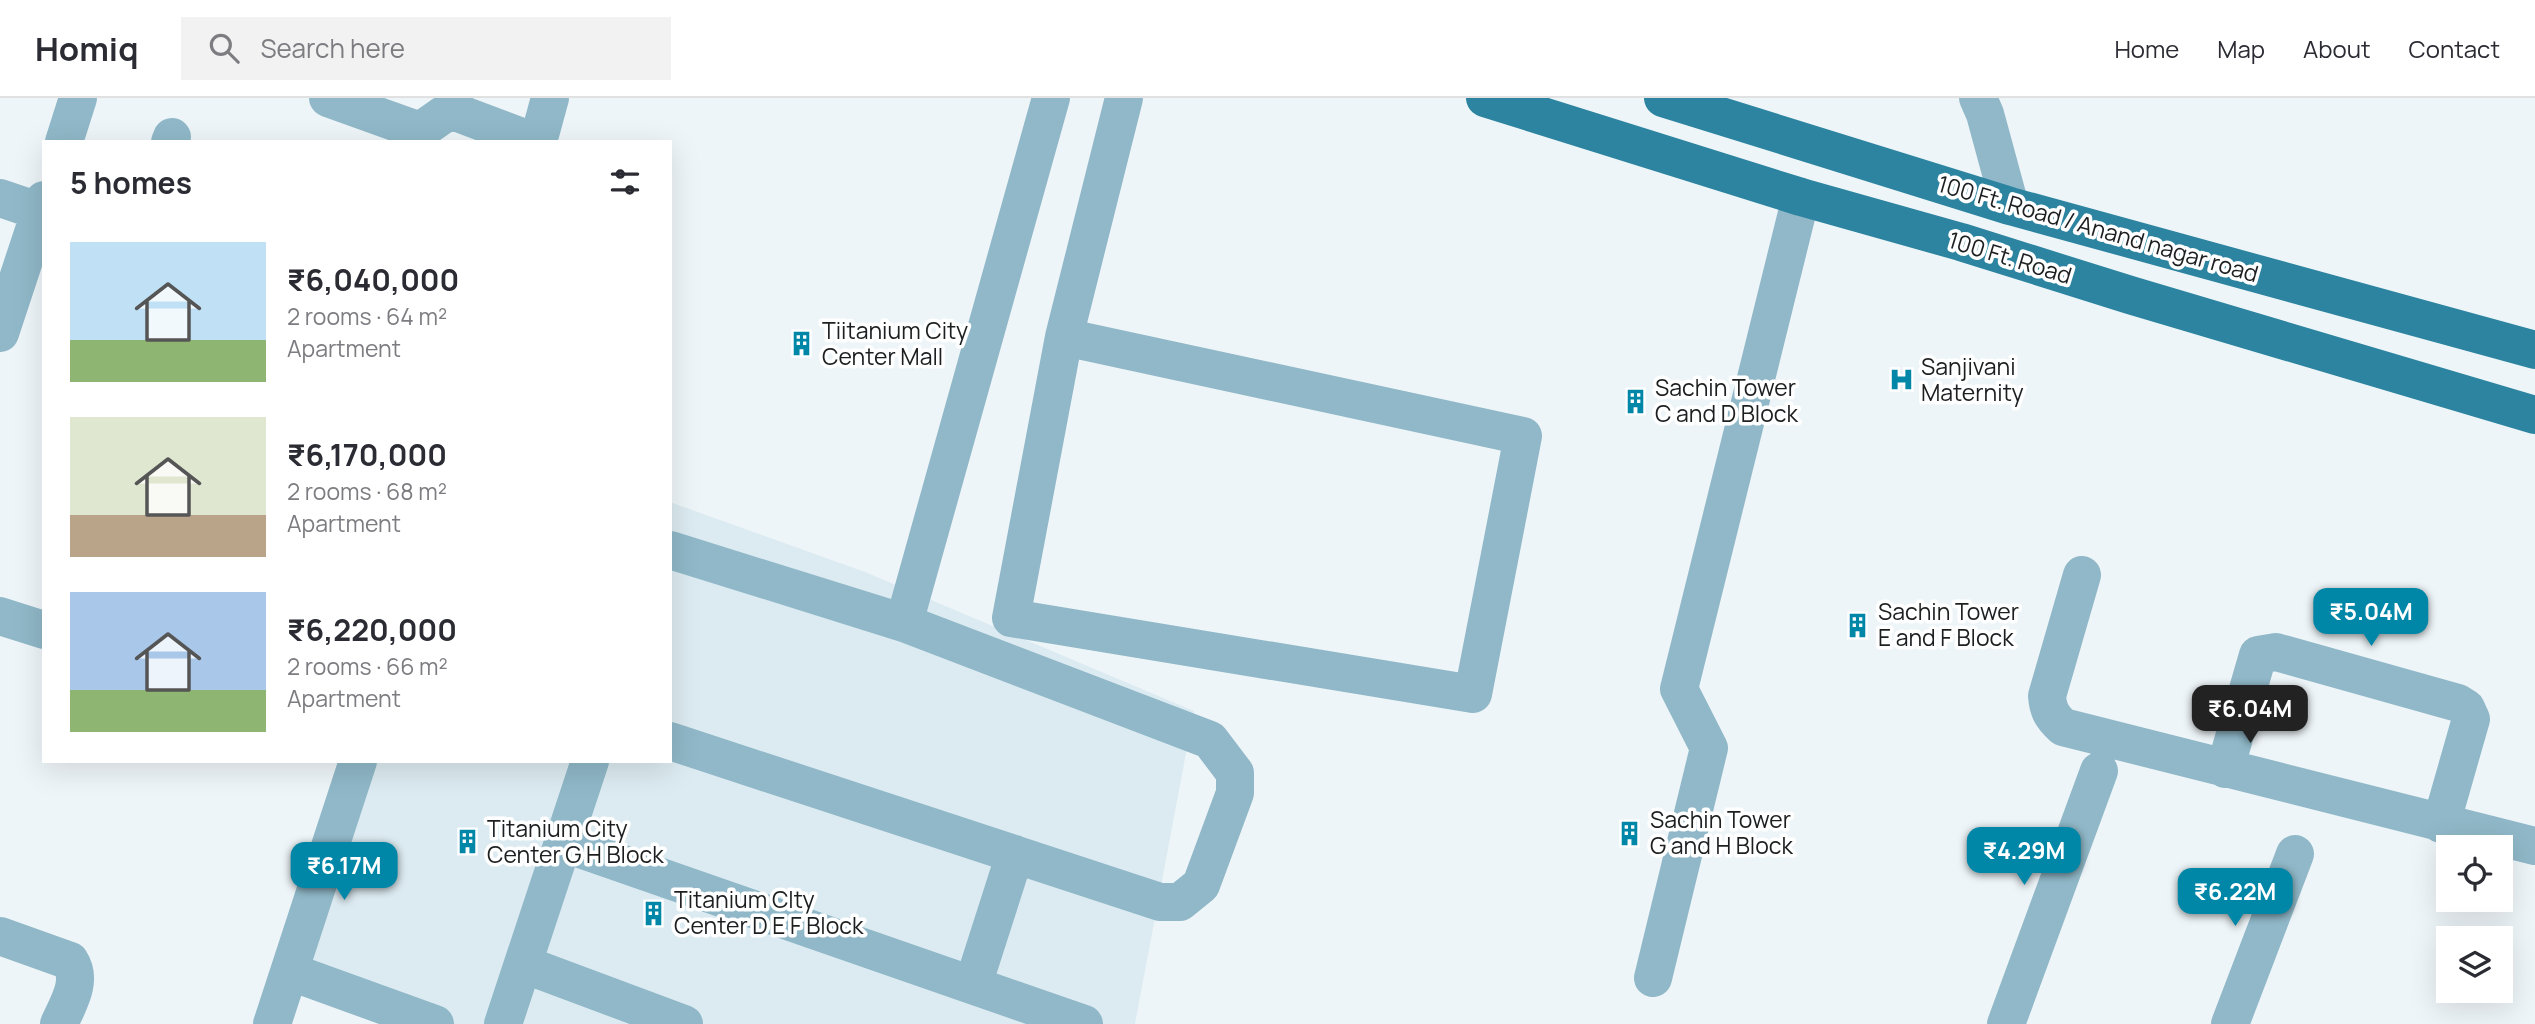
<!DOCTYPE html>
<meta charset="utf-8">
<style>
:root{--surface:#fff;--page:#f2f2f3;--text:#2b2b33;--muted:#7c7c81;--line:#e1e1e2;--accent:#0087a8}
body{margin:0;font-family:Manrope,sans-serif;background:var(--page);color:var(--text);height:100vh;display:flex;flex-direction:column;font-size:26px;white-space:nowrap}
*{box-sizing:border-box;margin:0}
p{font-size:23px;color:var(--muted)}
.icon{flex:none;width:38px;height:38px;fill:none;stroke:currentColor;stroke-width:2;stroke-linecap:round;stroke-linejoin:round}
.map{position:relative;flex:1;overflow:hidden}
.sheet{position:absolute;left:42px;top:42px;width:630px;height:623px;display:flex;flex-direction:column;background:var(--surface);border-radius:0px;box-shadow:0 7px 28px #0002}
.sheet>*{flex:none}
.fabs{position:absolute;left:2436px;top:737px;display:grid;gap:14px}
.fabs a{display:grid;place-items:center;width:77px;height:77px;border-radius:0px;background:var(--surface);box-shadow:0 7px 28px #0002;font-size:35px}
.price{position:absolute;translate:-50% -60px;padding:0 16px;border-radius:14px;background:var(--accent);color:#fff;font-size:23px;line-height:46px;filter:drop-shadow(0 2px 4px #0008)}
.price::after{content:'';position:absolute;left:50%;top:42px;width:21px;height:16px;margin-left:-10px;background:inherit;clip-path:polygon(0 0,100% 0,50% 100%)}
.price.selected{background:#222;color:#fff}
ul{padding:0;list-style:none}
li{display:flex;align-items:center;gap:21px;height:175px;padding:0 28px}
li span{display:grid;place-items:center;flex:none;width:196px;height:140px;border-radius:0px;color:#555}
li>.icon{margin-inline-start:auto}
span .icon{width:84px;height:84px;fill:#fffc;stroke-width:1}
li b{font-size:30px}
h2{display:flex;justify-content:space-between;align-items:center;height:84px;padding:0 28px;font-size:30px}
header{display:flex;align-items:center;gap:42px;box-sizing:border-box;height:98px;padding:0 35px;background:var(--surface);border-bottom:2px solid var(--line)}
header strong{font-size:33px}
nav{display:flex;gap:38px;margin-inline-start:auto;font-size:24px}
.search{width:490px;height:63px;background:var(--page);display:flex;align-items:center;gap:18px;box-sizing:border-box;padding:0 24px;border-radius:0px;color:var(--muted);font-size:26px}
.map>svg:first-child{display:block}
.built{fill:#dcebf1}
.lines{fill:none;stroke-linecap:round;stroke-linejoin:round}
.minor{stroke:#90b8c8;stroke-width:38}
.major{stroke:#2c84a0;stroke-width:38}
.labels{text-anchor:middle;stroke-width:7;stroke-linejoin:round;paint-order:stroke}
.street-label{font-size:23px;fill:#1c1e1f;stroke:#fff}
.poi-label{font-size:23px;fill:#1c1e1f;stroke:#fff;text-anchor:start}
</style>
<header>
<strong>Homiq</strong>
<div class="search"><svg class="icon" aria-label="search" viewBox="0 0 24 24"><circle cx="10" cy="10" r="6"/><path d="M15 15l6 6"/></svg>Search here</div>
<nav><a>Home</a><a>Map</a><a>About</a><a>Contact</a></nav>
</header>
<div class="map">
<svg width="2535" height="926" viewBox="0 0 2535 926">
<rect width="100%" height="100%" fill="#eef5f8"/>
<path class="built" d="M670 404 865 474 1194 613 1135 926H435L291 874 358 663H670Z"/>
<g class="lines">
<path class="minor" d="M328 0 420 33 450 12 454 0
M1978 0 1985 16 2010 108
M450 12 535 44
M64 44 78 0
M170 44 172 39
M538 44 550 0
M0 100 44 115
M0 235 44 102
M1064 239 1523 338 1473 596 1011 520 1064 239 1124 0
M670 452 904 525 1210 642 1235 675V695L1201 787 1180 804H1160L670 643
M2082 477 2047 598C2048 612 2052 619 2063 629L2535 748
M0 518 44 532
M904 525 1051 0
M2225 671 2258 557 2276 554 2458 605 2466 610 2471 621 2441 726
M563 745 1084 926
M0 838 70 863C83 883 68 906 59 926
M523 866 684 926
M291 874 435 926
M1653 880 1709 650 1679 591 1801 99
M973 887 1015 756
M272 926 358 663
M503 926 590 663
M2006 926 2099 673
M2230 926 2295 756"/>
<path class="major" d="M1485 0 1801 99 1961 144 2130 197 2535 317
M1663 0 2010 108 2535 252"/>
</g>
<defs>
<symbol id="building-bare" viewBox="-9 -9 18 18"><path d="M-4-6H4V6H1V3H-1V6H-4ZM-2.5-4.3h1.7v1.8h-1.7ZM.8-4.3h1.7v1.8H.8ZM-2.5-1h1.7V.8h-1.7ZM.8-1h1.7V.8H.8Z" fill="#0087a8" stroke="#fff" stroke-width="2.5" paint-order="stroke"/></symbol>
<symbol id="hospital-bare" viewBox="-9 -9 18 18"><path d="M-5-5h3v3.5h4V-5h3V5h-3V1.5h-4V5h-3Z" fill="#0087a8" stroke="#fff" stroke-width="2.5" paint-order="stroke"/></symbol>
</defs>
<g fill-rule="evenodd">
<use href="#building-bare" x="784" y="228" width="35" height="35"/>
<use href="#hospital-bare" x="1884" y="264" width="35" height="35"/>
<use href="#building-bare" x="1618" y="286" width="35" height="35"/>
<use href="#building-bare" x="1840" y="510" width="35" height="35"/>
<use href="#building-bare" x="1612" y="718" width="35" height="35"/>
<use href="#building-bare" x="450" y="726" width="35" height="35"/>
<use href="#building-bare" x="636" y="798" width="35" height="35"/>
</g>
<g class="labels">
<g class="street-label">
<text transform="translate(2098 131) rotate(16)" y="8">100 Ft. Road / Anand nagar road</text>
<text transform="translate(2010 160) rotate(17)" y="8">100 Ft. Road</text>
</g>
<g class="poi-label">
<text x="822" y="241">Tiitanium City<tspan x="822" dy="26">Center Mall</tspan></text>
<text x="1921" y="277">Sanjivani<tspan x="1921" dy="26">Maternity</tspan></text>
<text x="1655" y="298">Sachin Tower<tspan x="1655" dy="26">C and D Block</tspan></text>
<text x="1878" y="522">Sachin Tower<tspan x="1878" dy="26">E and F Block</tspan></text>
<text x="1650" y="730">Sachin Tower<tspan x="1650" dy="26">G and H Block</tspan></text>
<text x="487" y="739">Titanium City<tspan x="487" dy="26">Center G H Block</tspan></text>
<text x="674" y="810">Titanium CIty<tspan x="674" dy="26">Center D E F Block</tspan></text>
</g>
</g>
</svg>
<div class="fabs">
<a><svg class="icon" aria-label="locate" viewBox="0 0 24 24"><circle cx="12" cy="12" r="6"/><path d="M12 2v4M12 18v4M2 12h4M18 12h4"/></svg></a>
<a><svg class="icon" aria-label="layers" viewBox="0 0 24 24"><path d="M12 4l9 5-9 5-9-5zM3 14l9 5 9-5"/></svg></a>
</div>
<b class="price" style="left:2371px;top:550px">₹5.04M</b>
<b class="price selected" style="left:2250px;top:647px">₹6.04M</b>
<b class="price" style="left:2024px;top:789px">₹4.29M</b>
<b class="price" style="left:344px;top:804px">₹6.17M</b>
<b class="price" style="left:2235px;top:830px">₹6.22M</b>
<section class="sheet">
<h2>5 homes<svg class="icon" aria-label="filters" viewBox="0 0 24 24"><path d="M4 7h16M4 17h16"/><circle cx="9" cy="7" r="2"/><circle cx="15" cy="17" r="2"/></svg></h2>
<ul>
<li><span style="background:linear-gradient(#bfe0f5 70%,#8fb573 0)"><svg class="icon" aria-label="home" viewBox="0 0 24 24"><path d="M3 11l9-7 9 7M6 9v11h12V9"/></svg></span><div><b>₹6,040,000</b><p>2 rooms · 64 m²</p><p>Apartment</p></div></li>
<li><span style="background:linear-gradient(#dfe7d0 70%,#b9a48a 0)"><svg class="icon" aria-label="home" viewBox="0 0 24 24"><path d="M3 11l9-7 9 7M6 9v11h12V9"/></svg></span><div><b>₹6,170,000</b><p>2 rooms · 68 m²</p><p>Apartment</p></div></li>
<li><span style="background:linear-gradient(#a9c7e8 70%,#8fb573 0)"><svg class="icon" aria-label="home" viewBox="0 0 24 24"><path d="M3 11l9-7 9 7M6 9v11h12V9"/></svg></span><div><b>₹6,220,000</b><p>2 rooms · 66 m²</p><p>Apartment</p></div></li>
</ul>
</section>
</div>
